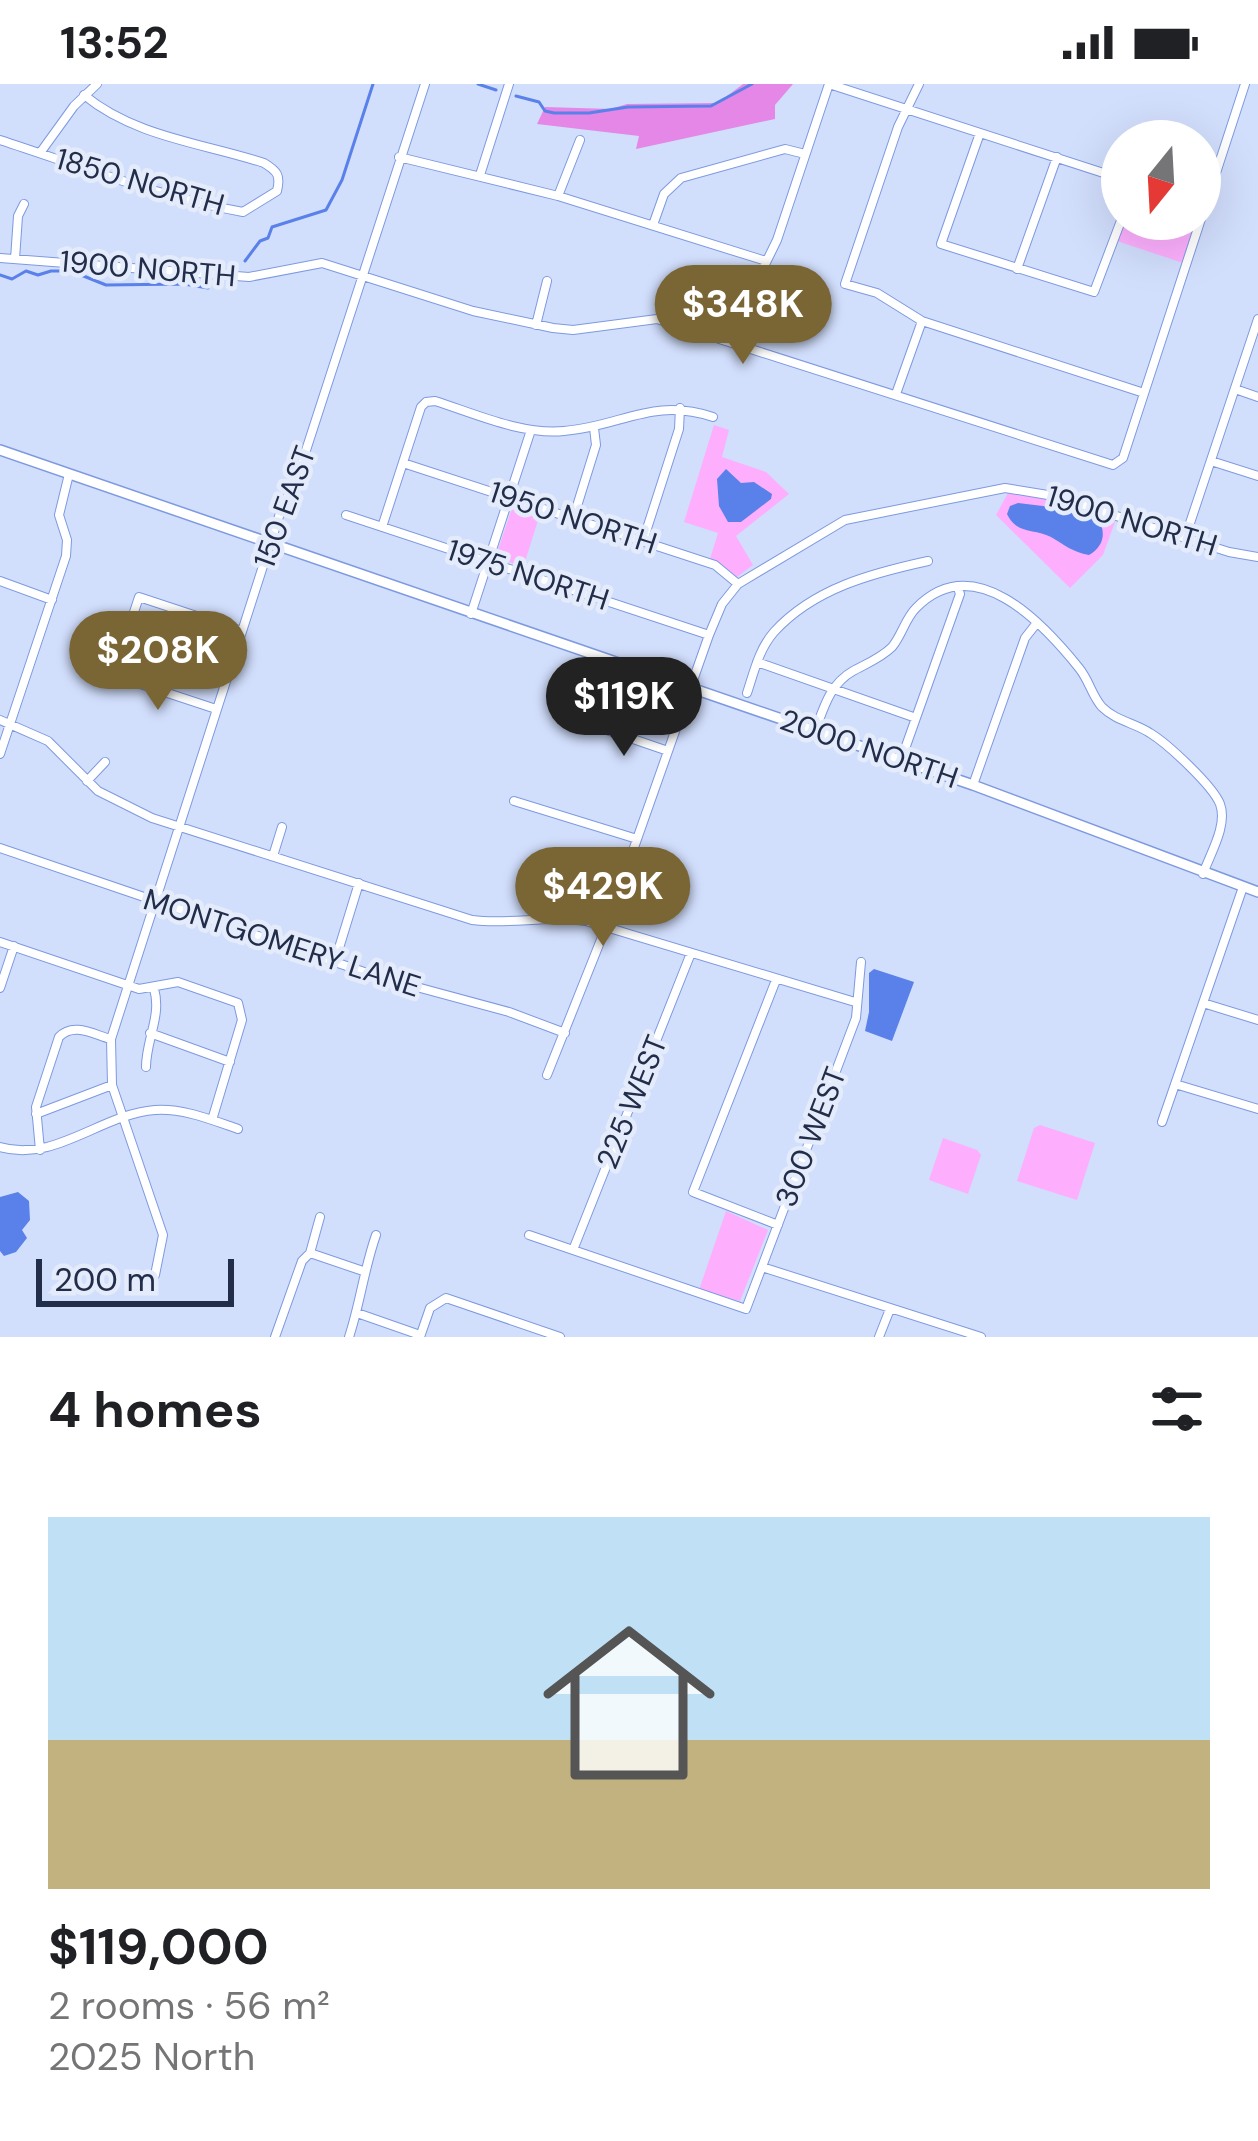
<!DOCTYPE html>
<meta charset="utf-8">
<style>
:root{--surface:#fff;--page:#f6f6f6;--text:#202124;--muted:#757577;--line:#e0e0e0;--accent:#7a6534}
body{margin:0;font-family:"DM Sans",sans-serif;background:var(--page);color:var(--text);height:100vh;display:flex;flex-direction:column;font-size:45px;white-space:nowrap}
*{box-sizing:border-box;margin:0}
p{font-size:39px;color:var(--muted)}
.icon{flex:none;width:66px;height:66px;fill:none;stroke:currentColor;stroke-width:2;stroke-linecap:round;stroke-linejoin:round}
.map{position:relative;height:1253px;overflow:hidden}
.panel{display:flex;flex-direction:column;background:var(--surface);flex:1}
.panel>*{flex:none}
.needle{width:78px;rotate:198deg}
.tools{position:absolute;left:1101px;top:36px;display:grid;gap:24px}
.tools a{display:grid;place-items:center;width:120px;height:120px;border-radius:50%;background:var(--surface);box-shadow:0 12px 48px #0002;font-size:60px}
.scale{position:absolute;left:36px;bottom:30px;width:198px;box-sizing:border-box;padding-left:12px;border:6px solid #222d4a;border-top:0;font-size:33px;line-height:42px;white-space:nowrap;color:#222d4a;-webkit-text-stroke:9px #e4ebfa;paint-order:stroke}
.price{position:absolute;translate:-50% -102px;padding:0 27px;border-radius:42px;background:var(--accent);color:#fff;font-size:39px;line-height:78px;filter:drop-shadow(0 3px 6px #0008)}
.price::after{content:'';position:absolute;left:50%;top:72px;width:36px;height:27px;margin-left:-18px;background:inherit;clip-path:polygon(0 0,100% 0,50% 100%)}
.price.active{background:#222;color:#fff}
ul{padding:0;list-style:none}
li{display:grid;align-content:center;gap:24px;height:636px;padding:0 48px}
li+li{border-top:3px solid var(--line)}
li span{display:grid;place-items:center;height:372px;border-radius:0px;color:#555}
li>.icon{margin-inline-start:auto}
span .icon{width:216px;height:216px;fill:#fffc;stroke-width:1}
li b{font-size:51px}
h2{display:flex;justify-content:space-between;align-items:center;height:144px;padding:0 48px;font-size:51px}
.status{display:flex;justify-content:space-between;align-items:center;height:84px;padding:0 60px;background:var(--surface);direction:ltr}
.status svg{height:33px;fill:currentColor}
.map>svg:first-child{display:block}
.green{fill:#fdaffe}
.forest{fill:#e487e6}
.water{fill:#5a81ea}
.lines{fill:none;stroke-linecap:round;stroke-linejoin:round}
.stream{stroke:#5a81ea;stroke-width:3}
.minor-casing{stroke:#7d9ae0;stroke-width:10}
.tertiary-casing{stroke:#7d9ae0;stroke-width:12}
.minor{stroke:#fff;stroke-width:8}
.tertiary{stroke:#fff;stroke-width:9}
.labels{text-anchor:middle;stroke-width:9;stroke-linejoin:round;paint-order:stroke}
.street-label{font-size:30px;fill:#222d4a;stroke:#e4ebfa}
</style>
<div class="status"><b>13:52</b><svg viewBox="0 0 49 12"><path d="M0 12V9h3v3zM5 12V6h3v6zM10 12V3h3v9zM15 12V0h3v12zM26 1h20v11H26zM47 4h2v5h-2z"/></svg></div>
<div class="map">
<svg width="1258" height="1253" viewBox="0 0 1258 1253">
<rect width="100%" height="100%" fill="#d1defc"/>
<path class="green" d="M1125 135H1197L1183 179 1117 157Z
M714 341 729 346 722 373 766 388 789 410 736 452 753 481 737 493 710 475 718 449 684 438Z
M1008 409H1031L1116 435 1103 471 1070 504 996 431Z
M517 422 540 430 523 484 496 472 512 424Z
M1040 1041 1095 1059 1077 1116 1017 1097 1034 1044Z
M943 1054 977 1066 981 1071 968 1110 929 1096Z
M726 1127 768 1146 740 1217 699 1206Z"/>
<path class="forest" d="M743 0H793L775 21V35L636 65 639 52 537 40 545 23 611 25 627 20 718 19Z"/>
<path class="water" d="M726 385 741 399 754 398 772 410 771 415 741 438H728L719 422 717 395Z
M1018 419 1076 426 1097 433C1107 448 1104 462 1089 471 1072 468 1065 461 1051 453 1034 444 1017 451 1007 430L1010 422Z
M874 885 914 898 892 957 865 947 869 928V889Z
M18 1108 29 1117 30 1136 22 1146 27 1154 16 1168 4 1172 0 1167V1113Z"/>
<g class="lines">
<path class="stream" d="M478 0 496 6
M516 12 539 18 545 27 554 29H589L628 23 711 22 752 0
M245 177 260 157 268 154 272 143 326 126 342 96 373 0
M0 191 12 195 26 187 38 191 51 187H71L106 201 184 200 208 204"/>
<defs>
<path id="minor" d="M919 0 898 43 845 200 877 209 922 237 1144 309
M980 49 941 160 1094 208 1122 134
M0 56C80 82 159 113 243 128L277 107C281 91 277 87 264 79 203 59 135 53 84 11
M40 69 74 22 97 0
M399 73 558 112 766 177
M480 91 509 0
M558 112 580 56
M653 141 664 110 681 94 785 65 805 70
M0 174 249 193 322 179 473 227 553 244 573 246 657 235 1113 381 1123 374 1245 0
M15 175 18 132 24 120
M1017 185 1057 73
M536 241 547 197
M737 258 755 201 777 156 829 0 1122 95
M1235 305 1258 313
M896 310 922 237
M1211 377 1258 392
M403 379 715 481 738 500
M346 431 709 551
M573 435 596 361 594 344
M382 443 421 323 426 318 435 317C476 330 521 351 564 347 623 342 652 313 713 333
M1185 454 1258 235
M643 457 679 345 680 324
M0 497 52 516
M471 530 531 346
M757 578 916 634
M747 609C754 588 759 565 774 548 814 504 873 489 928 477
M216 625 113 591 139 513 242 547
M0 636 48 657 98 707 152 734 472 836C510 841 547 831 586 837L855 918
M595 642 668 667
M815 647C824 623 830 600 853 587 866 580 881 574 892 563 902 551 905 535 916 524 974 465 1042 538 1079 584 1089 596 1092 612 1102 623 1116 637 1135 639 1150 649 1168 660 1213 702 1220 720 1228 741 1210 770 1203 790
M906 662 960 510 958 504
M0 670 66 472 67 456 59 431 69 390
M87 697 105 678
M973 701 1025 554 1036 540
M514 717 637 755
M0 764 376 892 509 928 565 949
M273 772 282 743
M0 858 139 905 178 898 238 919 242 936 212 1036
M335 877 359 799
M776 896 693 1108 778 1141
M0 904 14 862
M1203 919 1258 936
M150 949 230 978
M146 983C146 956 162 931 154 905
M547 991 606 843 709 551 722 520 738 500 845 436 1005 404 1054 412 1229 468 1258 473
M1175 1000 1258 1025
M36 1030 112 1001
M1162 1038 1243 803
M0 1063C55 1079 101 1030 155 1026 183 1024 212 1036 238 1045
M40 1066 36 1023 59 953C73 938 93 950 110 955
M529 1151 746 1225 856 934 861 878
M573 1166 691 869
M310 1169 363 1187
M762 1183 981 1253
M155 1191 163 1151 112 1001 111 955 282 423 297 394 425 0
M357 1229 420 1251
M275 1253 302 1177 310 1169 320 1133
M349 1253C360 1220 364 1185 376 1151
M420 1253 430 1224 446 1214 560 1253
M879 1253 890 1225"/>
<path id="tertiary" d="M0 366 973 701 1258 808"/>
</defs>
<use href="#minor" class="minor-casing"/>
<use href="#tertiary" class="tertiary-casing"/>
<use href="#minor" class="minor"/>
<use href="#tertiary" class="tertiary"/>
</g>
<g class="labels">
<g class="street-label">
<text transform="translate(140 98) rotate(16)" y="10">1850 NORTH</text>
<text transform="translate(148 185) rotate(5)" y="10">1900 NORTH</text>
<text transform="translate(285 423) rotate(-70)" y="10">150 EAST</text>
<text transform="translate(573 434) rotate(18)" y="10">1950 NORTH</text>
<text transform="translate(1132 437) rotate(17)" y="10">1900 NORTH</text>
<text transform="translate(528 491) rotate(18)" y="10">1975 NORTH</text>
<text transform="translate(869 665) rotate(19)" y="10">2000 NORTH</text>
<text transform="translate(282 859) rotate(18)" y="10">MONTGOMERY LANE</text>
<text transform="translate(632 1018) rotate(-68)" y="10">225 WEST</text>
<text transform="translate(811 1053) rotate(-69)" y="10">300 WEST</text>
</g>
</g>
</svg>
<div class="tools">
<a><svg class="needle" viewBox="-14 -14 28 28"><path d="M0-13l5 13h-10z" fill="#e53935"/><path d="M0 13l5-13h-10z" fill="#757577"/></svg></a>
</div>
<div class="scale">200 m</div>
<b class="price" style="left:743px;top:283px">$348K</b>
<b class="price" style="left:158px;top:629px">$208K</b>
<b class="price active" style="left:624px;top:675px">$119K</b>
<b class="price" style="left:603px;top:865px">$429K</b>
</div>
<section class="panel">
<h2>4 homes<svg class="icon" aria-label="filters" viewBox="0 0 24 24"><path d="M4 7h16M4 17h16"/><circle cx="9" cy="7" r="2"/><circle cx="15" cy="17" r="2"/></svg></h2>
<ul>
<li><span style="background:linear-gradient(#bfe0f5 60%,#c2b280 0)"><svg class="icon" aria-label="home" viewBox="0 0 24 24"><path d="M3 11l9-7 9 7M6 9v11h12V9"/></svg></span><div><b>$119,000</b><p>2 rooms · 56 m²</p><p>2025 North</p></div></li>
</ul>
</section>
